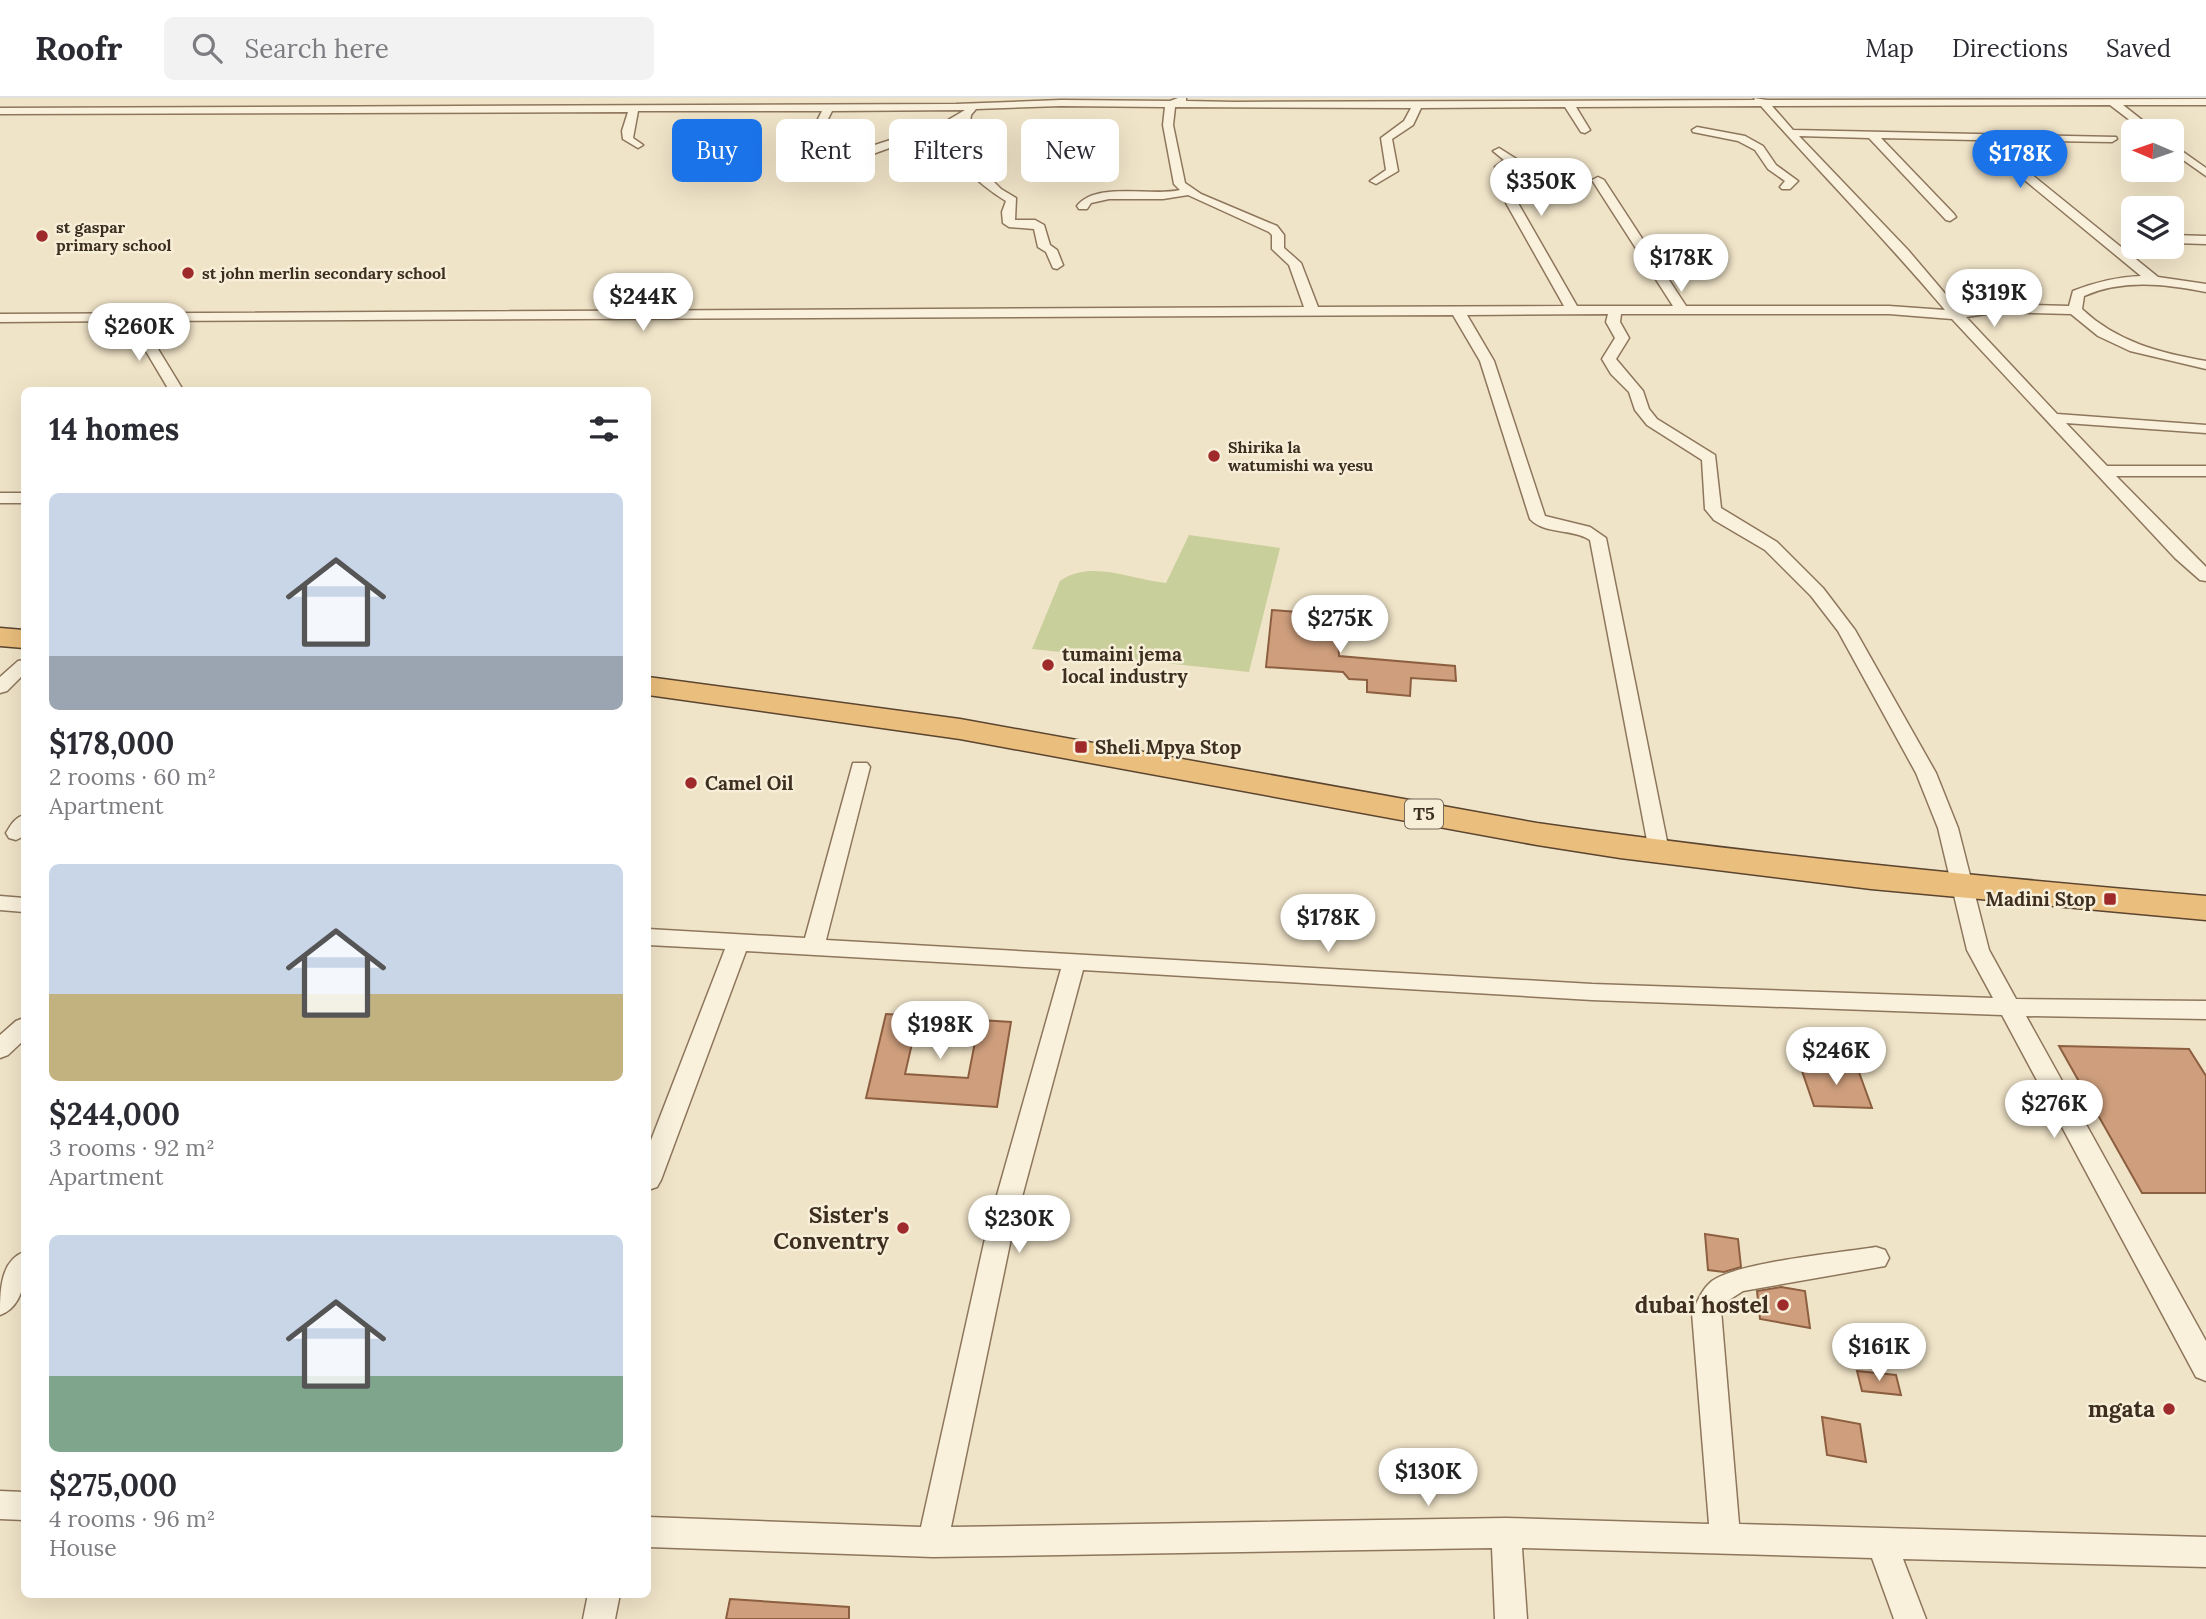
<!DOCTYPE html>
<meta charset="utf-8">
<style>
:root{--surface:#fff;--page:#f2f2f3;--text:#2b2b33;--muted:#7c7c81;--line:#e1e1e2;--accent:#1a73e8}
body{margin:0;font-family:Lora,serif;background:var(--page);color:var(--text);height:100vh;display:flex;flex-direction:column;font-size:26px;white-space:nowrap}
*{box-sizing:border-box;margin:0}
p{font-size:23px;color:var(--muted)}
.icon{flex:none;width:38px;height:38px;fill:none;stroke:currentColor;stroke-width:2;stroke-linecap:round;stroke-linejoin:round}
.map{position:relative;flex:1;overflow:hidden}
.sheet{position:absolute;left:21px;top:289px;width:630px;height:1211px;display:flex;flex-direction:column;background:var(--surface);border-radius:10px;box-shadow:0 7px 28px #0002}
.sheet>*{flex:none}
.guide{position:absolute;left:672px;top:21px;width:665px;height:63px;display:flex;gap:14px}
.needle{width:46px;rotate:272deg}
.buttons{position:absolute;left:2121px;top:21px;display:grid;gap:14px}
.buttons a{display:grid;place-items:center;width:63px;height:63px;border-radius:10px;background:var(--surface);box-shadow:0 7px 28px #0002;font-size:35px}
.price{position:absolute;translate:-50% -60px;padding:0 16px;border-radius:24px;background:#fff;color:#222;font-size:23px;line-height:46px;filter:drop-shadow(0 2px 4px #0008)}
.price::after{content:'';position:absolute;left:50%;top:42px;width:21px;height:16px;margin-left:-10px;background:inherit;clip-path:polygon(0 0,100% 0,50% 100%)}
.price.on{background:var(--accent);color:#fff}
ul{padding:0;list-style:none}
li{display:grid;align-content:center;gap:14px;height:371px;padding:0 28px}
li span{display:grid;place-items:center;height:217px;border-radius:10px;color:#555}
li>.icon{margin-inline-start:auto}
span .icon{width:126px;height:126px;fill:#fffc;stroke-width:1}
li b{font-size:30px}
h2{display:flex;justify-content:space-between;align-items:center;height:84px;padding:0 28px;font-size:30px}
.pill{padding:0 24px;border-radius:10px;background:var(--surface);box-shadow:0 7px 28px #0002;font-size:24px;line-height:63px}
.pill.on{background:var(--accent);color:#fff}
header{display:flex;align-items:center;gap:42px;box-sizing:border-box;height:98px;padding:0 35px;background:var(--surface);border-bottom:2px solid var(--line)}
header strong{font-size:33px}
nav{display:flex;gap:38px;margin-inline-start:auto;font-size:24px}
.search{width:490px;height:63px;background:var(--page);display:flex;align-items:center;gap:18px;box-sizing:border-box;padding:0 24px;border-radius:10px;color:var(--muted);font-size:26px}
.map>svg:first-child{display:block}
.green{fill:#c9cf9b}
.building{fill:#cf9f7d;stroke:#8d5f41;stroke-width:2;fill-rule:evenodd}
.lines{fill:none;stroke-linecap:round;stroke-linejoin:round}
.minor-casing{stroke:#8d765c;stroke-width:3}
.trunk-casing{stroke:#5b4430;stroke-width:3}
.minor{fill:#faf1dc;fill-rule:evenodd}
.trunk{fill:#eabe7c;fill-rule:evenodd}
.poi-dot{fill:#9e2a2b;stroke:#f7eed8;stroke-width:2.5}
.labels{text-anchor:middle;stroke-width:5;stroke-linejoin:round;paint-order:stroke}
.far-poi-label{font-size:16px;font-weight:bold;fill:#3d2e20;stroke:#f7eed8;text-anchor:start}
.shield{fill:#f7eed8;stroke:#756857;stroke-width:2}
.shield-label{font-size:18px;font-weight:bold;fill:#3d2e20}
.poi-label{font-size:19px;font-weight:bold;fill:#3d2e20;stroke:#f7eed8;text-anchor:start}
.near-poi-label{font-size:23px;font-weight:bold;fill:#3d2e20;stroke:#f7eed8;text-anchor:end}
</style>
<header>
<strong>Roofr</strong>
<div class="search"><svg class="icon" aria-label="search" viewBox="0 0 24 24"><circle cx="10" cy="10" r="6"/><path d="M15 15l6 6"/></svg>Search here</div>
<nav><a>Map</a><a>Directions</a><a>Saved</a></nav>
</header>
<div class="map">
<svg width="2206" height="1521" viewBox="0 0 2206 1521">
<rect width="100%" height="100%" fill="#f0e4c8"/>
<path class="green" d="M1189 437 1280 450 1249 574 1032 551 1060 483C1091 461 1132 482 1166 485Z"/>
<path class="building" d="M1272 512 1337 517 1339 558 1455 568 1456 583 1411 580 1410 598 1367 594V582L1349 581 1343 574 1266 569Z
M886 916 1011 924 997 1009 866 1000ZM913 941 975 944 968 980 905 976Z
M2059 948 2189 951 2206 978V1095H2142Z
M1800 967 1857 969 1872 1010 1814 1008Z
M1705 1136 1738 1141 1741 1169 1724 1174 1708 1172Z
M1781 1189 1805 1193 1810 1230 1760 1221 1757 1193Z
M1857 1273 1896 1277 1901 1297 1862 1293Z
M1822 1319 1860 1326 1866 1364 1827 1357Z
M730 1501 849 1509V1521H726Z"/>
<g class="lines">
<defs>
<path id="minor" d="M1178 0H1186V3L1235 4 1755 2 1754 0 1767 2 2206 1V7H2123L2156 33H2144L2110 7 1772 8 1793 32 2116 39 2117 41 2112 44 1989 42 2158 179 2206 186V194C2164 186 2124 181 2084 198L2082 211C2117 244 2160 255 2206 263V271L2130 253 2098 238 2071 216 2000 214 1966 219 2057 316 2206 327V335L2066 325 2107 368H2206V378H2116L2206 469V483L2200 482 2175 460 1952 221 1889 216H1621L1620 224 1629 240 1616 261 1643 293 1649 311 1657 321 1715 357 1721 410 1777 444 1823 490 1855 532 1936 675 1958 730 1989 852 2016 901 2206 903V921L2026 918 2206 1243V1283L2196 1279 2002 917 1592 902 1083 872 1012 1136 951 1429 1506 1420 1709 1426 1692 1215C1697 1204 1702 1191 1712 1183 1739 1164 1839 1155 1876 1149L1885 1152 1889 1160 1885 1168 1743 1193 1729 1202 1721 1212 1739 1426 2206 1439V1469L1903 1461 1926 1521H1894L1872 1460 1522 1450 1527 1521H1495L1492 1450 933 1459 648 1449V1419L921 1429 986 1136 1061 871 746 853 661 1082 657 1089 648 1092V1050L725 851 648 847V831L805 840 853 665H867L870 669 826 842 1592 886 1993 900 1967 852 1938 730 1916 675 1838 533 1811 498 1765 452 1714 422 1705 411 1702 362 1647 327 1635 312 1629 294 1611 276 1602 261 1615 240 1606 224 1608 216 1467 217 1494 263 1545 418 1590 429 1606 440 1669 753 1666 758H1652L1649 753 1590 442C1572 430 1545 437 1530 421L1480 263 1453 217 141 223 183 292H169L128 223 0 224V216L1304 209 1289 167 1272 151V137L1269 134 1188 97 1163 101H1109L1091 105 1087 111H1079L1077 108C1096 83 1152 99 1180 92L1174 86 1163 27 1165 9 1061 8 976 11 971 17 967 48 977 57 978 68 1001 91 1016 100 1015 122H1035L1044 127 1050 147 1057 152 1063 167 1057 171 1053 170 1046 154 1038 149 1034 131 1009 129 1003 125 1002 114 1006 103C996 97 970 79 966 68 963 58 963 57 956 49L959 25 845 66 810 74 804 71 809 39 822 13H638L633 40 643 47 638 50 623 41 622 33 628 14 0 16V10L956 6 1061 2 1170 3ZM1761 8C1822 77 1886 142 1945 212L1889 208H1686L1604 82 1598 79 1592 82 1673 208H1577L1518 105 1507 70 1518 62 1499 50 1493 53 1504 62 1495 69 1506 105 1564 208 1318 209 1301 165 1284 150V137L1277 128 1201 96 1185 85 1173 27 1175 9 1411 10 1404 23 1381 40 1386 72 1370 83 1376 86 1398 73 1392 41 1413 27 1421 10 1565 9 1581 34 1585 35 1590 32 1576 9ZM965 12 943 25 816 66 819 39 832 13ZM1799 38 1869 40 1946 122 1950 123 1956 119 1954 116 1881 40 1976 42 2141 178C2117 179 2096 184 2073 193L2069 208 2000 206 1959 212 1908 152Z
M1697 29 1745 38 1763 48 1776 67 1798 83 1790 91H1782L1780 89 1785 83 1768 71 1755 52 1738 43 1693 34 1692 32Z
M2172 46 2206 70V78L2172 54Z
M2172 137 2206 138V146L2172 145Z
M0 395H24V405H0Z
M24 562V576L7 593 0 595V579L18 563Z
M24 717V738L16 742 9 740 6 735C11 727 14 720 24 717Z
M0 798 24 800V814L0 812Z
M24 920V942L8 957 0 960V937L16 923Z
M24 1154C26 1176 25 1208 0 1217 0 1194 0 1163 24 1154Z
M0 1393 24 1394V1422L0 1421Z
M588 1496H620L615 1521H583Z"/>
<path id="trunk" d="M0 530 24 532V550L0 548Z
M648 579 960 621 1537 725C1759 757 1982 779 2206 798V822L1871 791 1620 760 1537 747 960 641 648 597Z"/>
</defs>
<use href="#minor" class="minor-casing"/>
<use href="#trunk" class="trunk-casing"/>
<use href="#minor" class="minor"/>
<use href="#trunk" class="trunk"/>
</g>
<g class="poi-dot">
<circle cx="42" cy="138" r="7"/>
<circle cx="188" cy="175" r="7"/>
<circle cx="1214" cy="358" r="7"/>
<circle cx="1048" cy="567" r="7"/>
<rect x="1074" y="642" width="14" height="14" rx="3.5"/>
<circle cx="691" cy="685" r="7"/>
<rect x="2103" y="794" width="14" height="14" rx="3.5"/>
<circle cx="903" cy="1130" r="7"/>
<circle cx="1783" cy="1207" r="7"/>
<circle cx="2169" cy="1311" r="7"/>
</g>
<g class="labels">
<g class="far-poi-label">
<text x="56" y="135">st gaspar<tspan x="56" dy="18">primary school</tspan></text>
<text x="202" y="181">st john merlin secondary school</text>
<text x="1228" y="355">Shirika la<tspan x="1228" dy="18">watumishi wa yesu</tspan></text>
</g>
<rect class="shield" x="1405" y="701.5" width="38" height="29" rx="5"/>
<g class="shield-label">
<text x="1424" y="722">T5</text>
</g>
<g class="poi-label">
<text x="1062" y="563">tumaini jema<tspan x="1062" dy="22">local industry</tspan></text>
<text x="1095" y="656">Sheli Mpya Stop</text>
<text x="705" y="692">Camel Oil</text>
<text x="2096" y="808" text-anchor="end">Madini Stop</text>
</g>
<g class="near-poi-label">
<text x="889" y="1125">Sister's<tspan x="889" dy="26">Conventry</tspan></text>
<text x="1769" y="1215">dubai hostel</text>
<text x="2155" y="1319">mgata</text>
</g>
</g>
</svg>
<div class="buttons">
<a><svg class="needle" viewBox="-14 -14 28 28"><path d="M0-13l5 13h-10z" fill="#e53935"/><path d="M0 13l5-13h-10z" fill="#7c7c81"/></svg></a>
<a><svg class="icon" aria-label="layers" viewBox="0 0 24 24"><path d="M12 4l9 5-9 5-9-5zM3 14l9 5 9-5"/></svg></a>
</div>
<b class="price on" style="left:2020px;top:92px">$178K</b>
<b class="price" style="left:1541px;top:120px">$350K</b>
<b class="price" style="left:1681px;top:196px">$178K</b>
<b class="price" style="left:1994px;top:231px">$319K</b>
<b class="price" style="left:643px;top:235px">$244K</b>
<b class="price" style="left:139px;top:265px">$260K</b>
<b class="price" style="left:1340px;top:557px">$275K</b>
<b class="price" style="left:1328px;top:856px">$178K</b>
<b class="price" style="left:940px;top:963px">$198K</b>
<b class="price" style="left:1836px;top:989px">$246K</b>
<b class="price" style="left:2054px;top:1042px">$276K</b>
<b class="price" style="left:1019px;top:1157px">$230K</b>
<b class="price" style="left:1879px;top:1285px">$161K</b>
<b class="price" style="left:1428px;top:1410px">$130K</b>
<div class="guide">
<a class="pill on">Buy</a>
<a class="pill">Rent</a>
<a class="pill">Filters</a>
<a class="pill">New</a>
</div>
<section class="sheet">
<h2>14 homes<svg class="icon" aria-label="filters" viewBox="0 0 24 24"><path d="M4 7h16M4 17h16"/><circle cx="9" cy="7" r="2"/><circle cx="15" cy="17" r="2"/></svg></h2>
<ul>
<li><span style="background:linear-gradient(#c9d6e8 75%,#9aa5b1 0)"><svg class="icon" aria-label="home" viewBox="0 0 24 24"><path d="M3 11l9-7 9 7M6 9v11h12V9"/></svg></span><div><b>$178,000</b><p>2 rooms · 60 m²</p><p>Apartment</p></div></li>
<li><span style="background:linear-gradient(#c9d6e8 60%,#c2b280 0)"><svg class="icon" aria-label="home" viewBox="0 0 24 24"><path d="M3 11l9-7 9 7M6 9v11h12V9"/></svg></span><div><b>$244,000</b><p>3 rooms · 92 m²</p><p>Apartment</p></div></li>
<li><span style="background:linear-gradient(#c9d6e8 65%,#7fa58c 0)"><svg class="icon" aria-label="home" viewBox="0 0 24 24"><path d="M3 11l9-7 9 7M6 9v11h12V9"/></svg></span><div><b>$275,000</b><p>4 rooms · 96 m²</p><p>House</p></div></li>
</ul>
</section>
</div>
